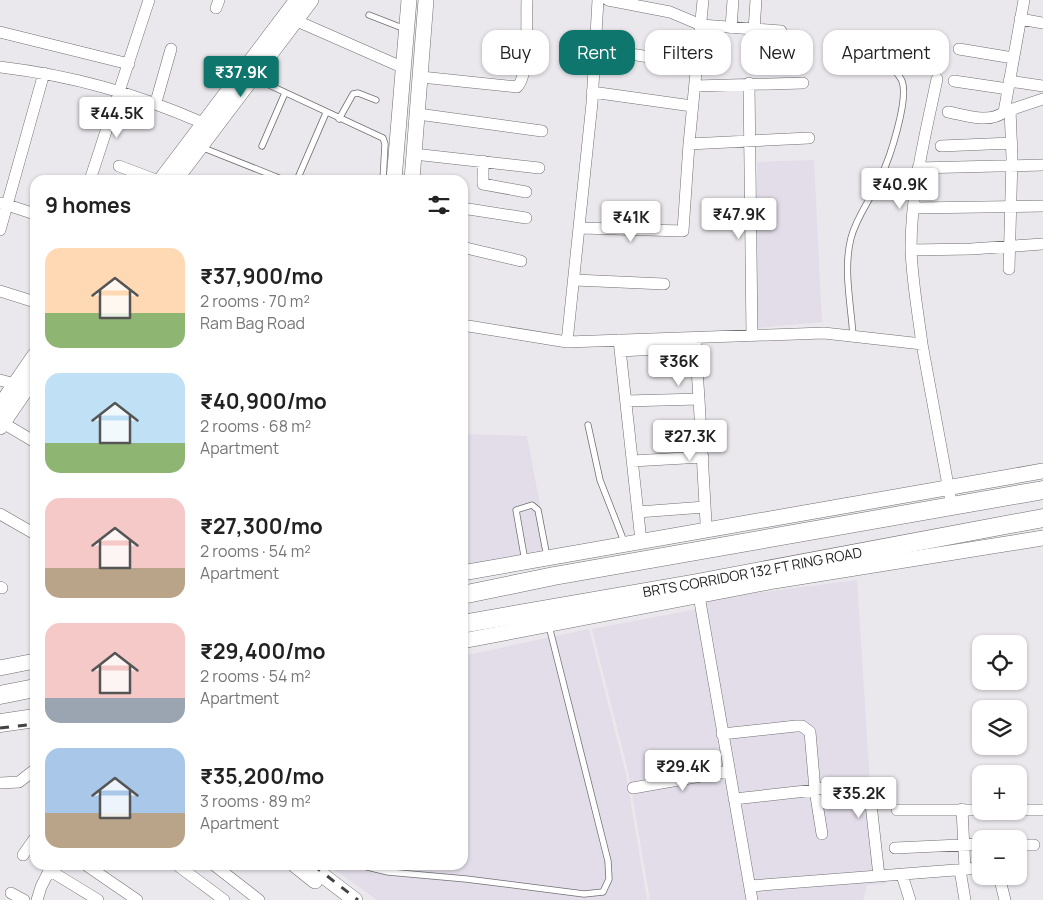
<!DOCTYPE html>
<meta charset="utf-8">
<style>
:root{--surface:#fff;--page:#f6f6f6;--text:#222;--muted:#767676;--accent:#0f766e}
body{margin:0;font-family:Manrope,sans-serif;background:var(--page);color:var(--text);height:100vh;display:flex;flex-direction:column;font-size:19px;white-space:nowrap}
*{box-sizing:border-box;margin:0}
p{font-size:16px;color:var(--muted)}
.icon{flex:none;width:28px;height:28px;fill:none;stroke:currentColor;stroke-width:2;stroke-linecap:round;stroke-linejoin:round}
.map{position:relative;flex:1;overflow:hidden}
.panel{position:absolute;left:30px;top:175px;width:438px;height:695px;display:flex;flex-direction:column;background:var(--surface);border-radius:15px;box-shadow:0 1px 4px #0004}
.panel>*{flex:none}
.hud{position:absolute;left:482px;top:30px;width:475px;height:45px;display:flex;gap:10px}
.buttons{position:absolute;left:972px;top:635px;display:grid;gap:10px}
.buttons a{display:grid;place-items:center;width:55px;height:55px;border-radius:10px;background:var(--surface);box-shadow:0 1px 4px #0004;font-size:25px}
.price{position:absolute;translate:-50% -42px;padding:0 11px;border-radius:5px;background:#fff;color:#222;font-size:16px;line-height:32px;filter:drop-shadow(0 1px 2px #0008)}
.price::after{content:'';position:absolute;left:50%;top:30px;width:15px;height:11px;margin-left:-8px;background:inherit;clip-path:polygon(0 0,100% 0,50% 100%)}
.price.current{background:var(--accent);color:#fff}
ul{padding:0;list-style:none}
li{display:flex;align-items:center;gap:15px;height:125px;padding:0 15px}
li span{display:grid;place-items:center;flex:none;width:140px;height:100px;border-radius:15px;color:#555}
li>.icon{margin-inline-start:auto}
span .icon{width:60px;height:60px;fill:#fffc;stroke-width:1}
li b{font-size:21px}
h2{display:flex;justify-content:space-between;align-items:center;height:60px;padding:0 15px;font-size:21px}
.tag{padding:0 18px;border-radius:15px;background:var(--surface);box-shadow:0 1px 4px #0004;font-size:18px;line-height:45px}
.tag.current{background:var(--accent);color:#fff}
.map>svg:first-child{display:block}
.built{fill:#e2dde8}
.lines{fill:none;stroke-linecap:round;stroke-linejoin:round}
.lane-casing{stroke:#706f72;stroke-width:7}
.street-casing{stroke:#706f72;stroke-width:12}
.secondary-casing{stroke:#706f72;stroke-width:16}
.primary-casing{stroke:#706f72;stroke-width:19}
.lane{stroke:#fff;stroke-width:5.5}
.street{stroke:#fff;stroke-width:11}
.secondary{stroke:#fff;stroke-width:15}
.primary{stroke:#fff;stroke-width:18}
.rail{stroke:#434244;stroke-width:3;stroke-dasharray:9 9;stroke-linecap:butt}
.labels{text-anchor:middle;stroke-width:5;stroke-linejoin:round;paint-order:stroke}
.street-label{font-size:14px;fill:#1e1d1e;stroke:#f7f5f9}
</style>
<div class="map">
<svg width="1043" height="900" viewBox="0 0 1043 900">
<rect width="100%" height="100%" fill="#eae8ec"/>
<path class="built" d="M814 160 822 322 757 328V162Z
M463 434 527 436 549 553 463 570Z
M857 580 870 783 886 874V884L867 885 863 900H753L703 600Z
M697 609 747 900H650L629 775 592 629Z
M589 629 626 774 647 900H377L328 865H462L463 656Z"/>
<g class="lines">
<defs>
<path id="lane" d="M369 15 405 29
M254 78 383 138 385 144 383 180
M339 119 353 94 358 93 376 100
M262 146 285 93
M201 147 284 180
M297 180 326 113
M853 336C851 304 843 269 851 238 857 215 872 198 881 176 890 158 909 99 902 81 898 72 887 62 880 55
M588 425 600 480 625 544
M525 561 516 510 532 505 538 510 547 557
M359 865 388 872 466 879 584 894 603 892 609 879 608 861 549 626"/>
<path id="street" d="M598 0 592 103 567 342 824 333 922 344 952 507
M608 0 670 12 701 25 781 31
M703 0 689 144 809 138
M1024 0 1004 112 1043 99
M216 8 219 0
M1020 19 1043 23
M297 21 404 68
M731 28 733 0
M754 30 756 0
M0 32 129 64
M595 48 697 65
M959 49 1013 58
M0 67C74 76 134 93 203 123L208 128
M421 77 517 87C530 75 526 18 527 0
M954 81 1008 89
M1009 81 1043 86
M749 83 752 336
M695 86 803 83
M592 92 692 106
M156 102 171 49
M948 112C965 115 989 124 1004 112
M418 114 542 131
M941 146 1012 143
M414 154 539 168
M483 161V184L526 192
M119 166 156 180
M918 168 1043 165
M90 180 149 0
M1 203 35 214
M462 208 526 218
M913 208 1043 206
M580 228 683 231 689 144
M0 230 44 73
M462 247 521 261
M911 250 971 249 1043 244
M1009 269 1012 158 1010 109
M575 280 664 284
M0 291 35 302
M462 325 567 342
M619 340 641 541
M922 344C918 313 912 280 911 249 911 191 925 136 937 79
M620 351 695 347
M0 380 15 384
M699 399 706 523
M626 401 699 399 695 338
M3 423 35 442
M632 461 703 457
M638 512 705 507
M0 514 35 534
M0 587 2 588
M698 590 752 900
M722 734 796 726H802L810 732 815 790 822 834
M0 783 19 782 33 771
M633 788 729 771
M734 799 815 790 842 783 862 785 871 804 879 876
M962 809 965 869
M897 810H981
M1019 810H1043
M1019 845H1034
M895 848 981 844
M23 855 35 838
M86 865 137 900
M177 865 224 900
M214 865 259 900
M49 870 98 900
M960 870 965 900
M902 875 910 900
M999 876 1005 900
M750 886 981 868
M11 893 24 900
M37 900 41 887 52 865"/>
<path id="secondary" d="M161 180 297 0
M175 180 311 0
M394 180 409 0
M412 180 426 0
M0 406 35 355
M0 427 35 376
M462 573 1043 471
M462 641 774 581 1043 538
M0 668 35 661
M295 865 315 881
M309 865 355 900"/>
<g id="primary">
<path d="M462 595 554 576 1043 490"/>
<path id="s1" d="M462 624 697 583 1043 518"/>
<path d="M0 695 35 688"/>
<path d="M0 723 35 718"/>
</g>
</defs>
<use href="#lane" class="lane-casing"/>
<use href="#street" class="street-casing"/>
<use href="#secondary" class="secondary-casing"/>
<use href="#primary" class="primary-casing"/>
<use href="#lane" class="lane"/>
<use href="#street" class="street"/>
<use href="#secondary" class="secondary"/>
<use href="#primary" class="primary"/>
<path class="rail" d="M0 728 35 724
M313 865 358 900"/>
</g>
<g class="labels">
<g class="street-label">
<text dy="5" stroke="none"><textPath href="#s1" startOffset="295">BRTS CORRIDOR 132 FT RING ROAD</textPath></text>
</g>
</g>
</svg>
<div class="buttons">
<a><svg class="icon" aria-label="locate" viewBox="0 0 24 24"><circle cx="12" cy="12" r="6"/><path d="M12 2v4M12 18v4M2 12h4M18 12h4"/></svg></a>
<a><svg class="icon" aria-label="layers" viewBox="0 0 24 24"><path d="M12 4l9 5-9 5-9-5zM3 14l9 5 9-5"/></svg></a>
<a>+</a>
<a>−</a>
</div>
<b class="price current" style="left:241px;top:98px">₹37.9K</b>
<b class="price" style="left:117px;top:139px">₹44.5K</b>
<b class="price" style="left:900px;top:210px">₹40.9K</b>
<b class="price" style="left:739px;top:240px">₹47.9K</b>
<b class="price" style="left:631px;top:243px">₹41K</b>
<b class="price" style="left:679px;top:387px">₹36K</b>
<b class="price" style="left:690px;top:462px">₹27.3K</b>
<b class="price" style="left:683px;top:792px">₹29.4K</b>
<b class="price" style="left:859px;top:819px">₹35.2K</b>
<div class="hud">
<a class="tag">Buy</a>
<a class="tag current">Rent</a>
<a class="tag">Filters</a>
<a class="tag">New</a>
<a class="tag">Apartment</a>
</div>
<section class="panel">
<h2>9 homes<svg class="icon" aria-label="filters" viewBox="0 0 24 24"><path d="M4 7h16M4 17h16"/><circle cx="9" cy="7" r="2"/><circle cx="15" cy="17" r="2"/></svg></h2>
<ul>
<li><span style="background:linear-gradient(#ffd9b3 65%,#8fb573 0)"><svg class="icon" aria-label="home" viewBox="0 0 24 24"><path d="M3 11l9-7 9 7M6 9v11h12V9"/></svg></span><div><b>₹37,900/mo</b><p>2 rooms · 70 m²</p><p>Ram Bag Road</p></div></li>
<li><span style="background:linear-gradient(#bfe0f5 70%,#8fb573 0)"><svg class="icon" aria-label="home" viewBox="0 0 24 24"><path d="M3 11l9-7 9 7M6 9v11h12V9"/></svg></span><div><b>₹40,900/mo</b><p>2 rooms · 68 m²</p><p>Apartment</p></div></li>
<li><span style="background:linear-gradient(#f6c9c9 70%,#b9a48a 0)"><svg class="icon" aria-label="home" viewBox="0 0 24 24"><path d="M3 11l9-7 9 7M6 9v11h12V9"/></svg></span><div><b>₹27,300/mo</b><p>2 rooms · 54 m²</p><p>Apartment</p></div></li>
<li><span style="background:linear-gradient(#f6c9c9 75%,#9aa5b1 0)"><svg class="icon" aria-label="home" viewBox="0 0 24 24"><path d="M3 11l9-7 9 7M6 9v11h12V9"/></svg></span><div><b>₹29,400/mo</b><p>2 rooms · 54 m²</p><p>Apartment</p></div></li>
<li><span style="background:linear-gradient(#a9c7e8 65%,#b9a48a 0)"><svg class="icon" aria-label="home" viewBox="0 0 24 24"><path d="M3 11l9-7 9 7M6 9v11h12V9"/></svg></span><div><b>₹35,200/mo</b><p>3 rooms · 89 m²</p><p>Apartment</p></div></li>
</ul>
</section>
</div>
